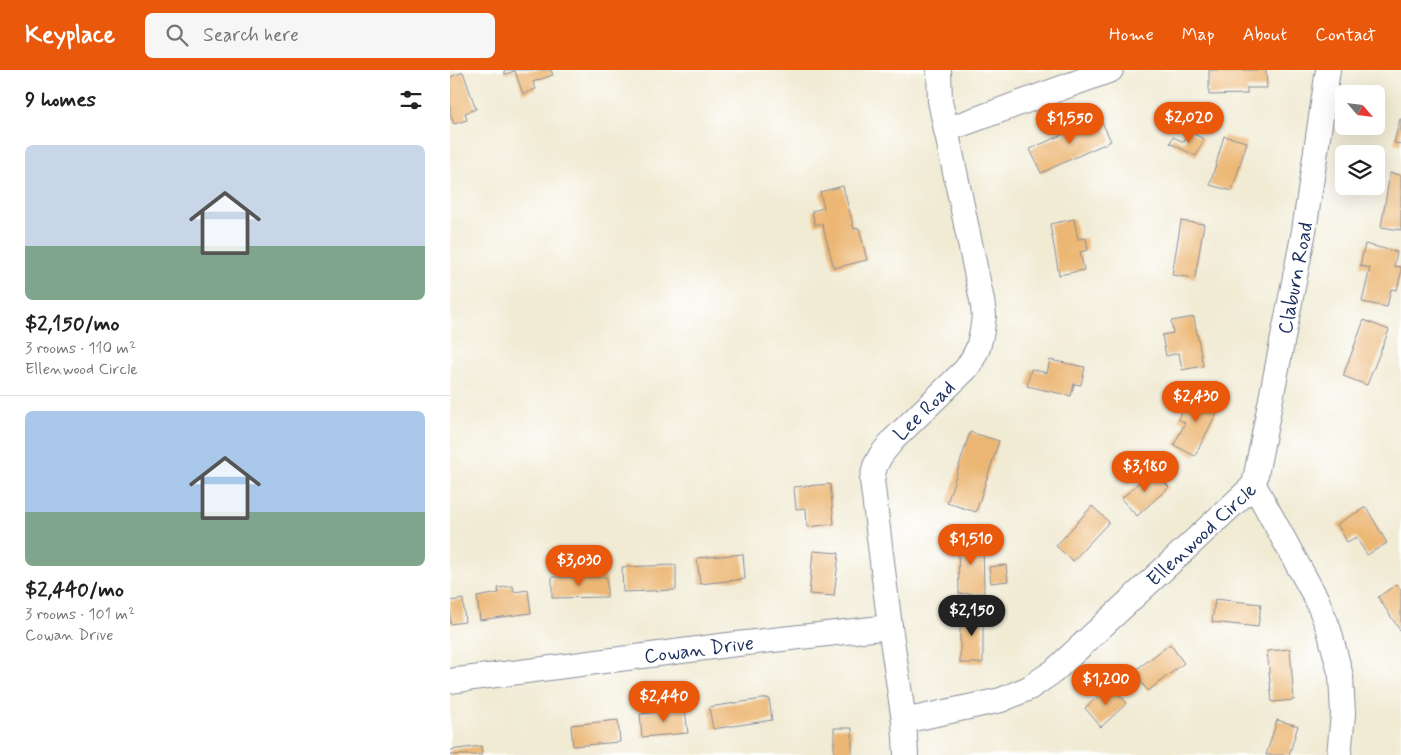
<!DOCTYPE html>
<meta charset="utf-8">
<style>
:root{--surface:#fff;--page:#f6f6f6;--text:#202124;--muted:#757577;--line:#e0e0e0;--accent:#ea580c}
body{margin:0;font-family:Mynerve,sans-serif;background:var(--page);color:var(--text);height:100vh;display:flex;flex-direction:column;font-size:19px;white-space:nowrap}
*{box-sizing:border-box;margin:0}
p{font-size:16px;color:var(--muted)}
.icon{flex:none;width:28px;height:28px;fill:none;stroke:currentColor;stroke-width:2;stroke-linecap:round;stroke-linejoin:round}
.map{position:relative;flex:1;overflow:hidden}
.sheet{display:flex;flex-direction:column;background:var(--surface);width:450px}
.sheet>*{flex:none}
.needle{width:32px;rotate:118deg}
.buttons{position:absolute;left:885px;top:15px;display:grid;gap:10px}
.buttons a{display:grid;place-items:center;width:50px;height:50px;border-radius:8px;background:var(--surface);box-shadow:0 5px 20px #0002;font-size:25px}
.price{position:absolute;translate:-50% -42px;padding:0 11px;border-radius:18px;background:var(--accent);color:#fff;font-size:16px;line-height:32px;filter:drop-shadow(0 1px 2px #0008)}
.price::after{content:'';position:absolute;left:50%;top:30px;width:15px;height:11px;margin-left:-8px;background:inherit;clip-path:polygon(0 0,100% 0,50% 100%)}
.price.selected{background:#222;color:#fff}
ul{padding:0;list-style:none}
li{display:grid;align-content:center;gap:10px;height:265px;padding:0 25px}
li+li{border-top:1px solid var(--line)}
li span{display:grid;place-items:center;height:155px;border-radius:8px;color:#555}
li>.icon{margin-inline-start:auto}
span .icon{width:90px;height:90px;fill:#fffc;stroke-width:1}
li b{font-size:21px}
h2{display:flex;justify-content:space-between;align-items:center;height:60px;padding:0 25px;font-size:21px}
header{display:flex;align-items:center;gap:30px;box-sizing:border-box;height:70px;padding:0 25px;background:var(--accent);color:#fff}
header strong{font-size:24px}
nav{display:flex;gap:28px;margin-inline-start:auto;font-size:18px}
.search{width:350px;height:45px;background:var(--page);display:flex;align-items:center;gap:12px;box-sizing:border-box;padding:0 18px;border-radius:8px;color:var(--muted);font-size:19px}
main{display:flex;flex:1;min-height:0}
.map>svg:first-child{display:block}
.building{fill:#ecb775}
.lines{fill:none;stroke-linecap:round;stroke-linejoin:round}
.minor-casing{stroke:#868d99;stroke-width:26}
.minor{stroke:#fff;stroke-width:24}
.labels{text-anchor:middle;stroke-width:4.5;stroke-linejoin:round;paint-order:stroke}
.street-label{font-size:20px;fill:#1b2f5e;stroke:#fff}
</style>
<header>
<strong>Keyplace</strong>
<div class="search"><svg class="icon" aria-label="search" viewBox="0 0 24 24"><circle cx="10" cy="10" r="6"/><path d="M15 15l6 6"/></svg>Search here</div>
<nav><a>Home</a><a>Map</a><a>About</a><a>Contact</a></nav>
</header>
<main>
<section class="sheet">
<h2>9 homes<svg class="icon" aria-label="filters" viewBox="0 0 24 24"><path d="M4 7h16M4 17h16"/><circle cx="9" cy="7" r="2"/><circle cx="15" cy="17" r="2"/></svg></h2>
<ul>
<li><span style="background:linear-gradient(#c9d6e8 65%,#7fa58c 0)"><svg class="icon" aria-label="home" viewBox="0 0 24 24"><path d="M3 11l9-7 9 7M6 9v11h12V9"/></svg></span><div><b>$2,150/mo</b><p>3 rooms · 110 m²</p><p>Ellenwood Circle</p></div></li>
<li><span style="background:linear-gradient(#a9c7e8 65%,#7fa58c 0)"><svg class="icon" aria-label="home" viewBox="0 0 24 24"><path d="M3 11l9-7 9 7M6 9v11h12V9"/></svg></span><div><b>$2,440/mo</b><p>3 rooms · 101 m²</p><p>Cowan Drive</p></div></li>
</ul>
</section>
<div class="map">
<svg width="951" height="685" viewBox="0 0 951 685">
<rect width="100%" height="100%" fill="#fff"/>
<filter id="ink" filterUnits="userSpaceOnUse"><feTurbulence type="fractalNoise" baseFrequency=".02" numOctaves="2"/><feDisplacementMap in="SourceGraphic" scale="10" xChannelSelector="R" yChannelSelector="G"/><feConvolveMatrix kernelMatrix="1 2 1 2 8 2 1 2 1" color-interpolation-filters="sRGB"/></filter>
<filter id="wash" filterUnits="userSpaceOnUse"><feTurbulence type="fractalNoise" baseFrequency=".0096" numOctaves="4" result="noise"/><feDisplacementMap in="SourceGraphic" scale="20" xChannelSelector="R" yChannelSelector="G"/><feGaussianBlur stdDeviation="1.12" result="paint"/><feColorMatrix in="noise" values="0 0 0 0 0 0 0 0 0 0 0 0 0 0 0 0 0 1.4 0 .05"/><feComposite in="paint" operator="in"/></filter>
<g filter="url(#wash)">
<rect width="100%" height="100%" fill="#f1ebd4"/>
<g id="blocks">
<path class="building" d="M54 0H101L103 5 83 12 86 19 73 24 65 1 55 4Z
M759 0H816L817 18H797V24L759 25Z
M13 2 26 39 15 43 17 50 4 54 0 44V7Z
M650 48 661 71 591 103 580 79Z
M950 49H951V74L944 73Z
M740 62 754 69 746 86 720 73 723 67 734 72Z
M774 66 797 72 782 121 760 115Z
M940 103 951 105V160L931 157Z
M393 116 404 159 409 158 417 190 384 198 372 153 365 155 362 141 374 138 370 122Z
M624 149 628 169 636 168 638 180 630 182 634 200 609 205 600 154Z
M731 151 754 154 745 208 722 205Z
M915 174 947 182 944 196 951 197V204L947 220 941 219 937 237 912 232 920 198 910 196Z
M744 247 753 296 732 300 729 283 716 286 712 265 723 263 721 251Z
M914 250 939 260 917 315 893 306Z
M600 290 635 297 631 315 624 314 621 326 577 316 581 299 597 303Z
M742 322 770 336 745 386 724 375 735 353 728 349Z
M520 362 549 371 526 442 497 433Z
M703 400 719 417 687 446 671 429Z
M380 414 384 454 357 457 356 438 346 439 344 417Z
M642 436 659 452 623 491 606 476Z
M916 437 937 473 917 485 906 467 897 472 887 454Z
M508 468H533L534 523 509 524Z
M363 481 389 483 384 526 359 524Z
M293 484 295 509 250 514 247 488Z
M226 495V520L173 522 172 497Z
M556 495 558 511 541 513 539 497Z
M102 507H157V527L102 528Z
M947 514 951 521V562L928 527Z
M63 516 64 522 78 520 81 543 30 550 27 527 49 523 48 518Z
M13 529 15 552 0 554V531Z
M765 529 811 534 808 557 762 552Z
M510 541H533V593H510Z
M720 574 734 593 698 621 683 602Z
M840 579 844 630 822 632 817 581Z
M661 615 677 633 651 657 635 638Z
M319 628 322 650 263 659 259 637Z
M235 639 238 663 192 667 190 644Z
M168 650 170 672 123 676 121 655Z
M827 650 848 656 839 685H816Z
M384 658H402V685H384Z
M31 676 32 685H0V680Z"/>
</g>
</g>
<g filter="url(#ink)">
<use href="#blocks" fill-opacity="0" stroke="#868d99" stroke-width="1"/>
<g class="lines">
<defs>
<g id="minor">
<path d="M496 60 661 0"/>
<path id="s1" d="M804 415 854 161 878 0"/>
<path d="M804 415 867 530 879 560 891 606 893 644 889 685"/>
<path id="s2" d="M0 611 278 575 440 557"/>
<path id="s3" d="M454 651 551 630 579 618 604 601 804 415"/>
<path id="s4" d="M456 685 454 651 440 557 422 410 425 396 431 385 443 370 516 299 522 290 528 278 532 261 534 245 532 230 490 31 489 0"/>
</g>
</defs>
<use href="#minor" class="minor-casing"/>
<use href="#minor" class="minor"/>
</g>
</g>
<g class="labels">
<g class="street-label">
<text dy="7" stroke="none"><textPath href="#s1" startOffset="211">Claburn Road</textPath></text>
<text dy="7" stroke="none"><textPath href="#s4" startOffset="366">Lee Road</textPath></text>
<text dy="7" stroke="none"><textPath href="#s3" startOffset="361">Ellenwood Circle</textPath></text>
<text dy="7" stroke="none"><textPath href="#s2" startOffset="251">Cowan Drive</textPath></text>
</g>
</g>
</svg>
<div class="buttons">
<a><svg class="needle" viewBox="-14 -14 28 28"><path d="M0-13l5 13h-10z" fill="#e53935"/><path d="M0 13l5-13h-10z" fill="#757577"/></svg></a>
<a><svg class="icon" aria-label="layers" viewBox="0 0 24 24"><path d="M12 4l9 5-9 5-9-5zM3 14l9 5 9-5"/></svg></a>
</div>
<b class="price" style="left:739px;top:74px">$2,020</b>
<b class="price" style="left:620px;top:75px">$1,550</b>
<b class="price" style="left:746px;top:353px">$2,430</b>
<b class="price" style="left:695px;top:423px">$3,180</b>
<b class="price" style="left:521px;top:496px">$1,510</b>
<b class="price" style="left:129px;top:517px">$3,030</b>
<b class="price selected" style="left:522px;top:567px">$2,150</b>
<b class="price" style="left:656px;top:636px">$1,200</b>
<b class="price" style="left:214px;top:653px">$2,440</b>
</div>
</main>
